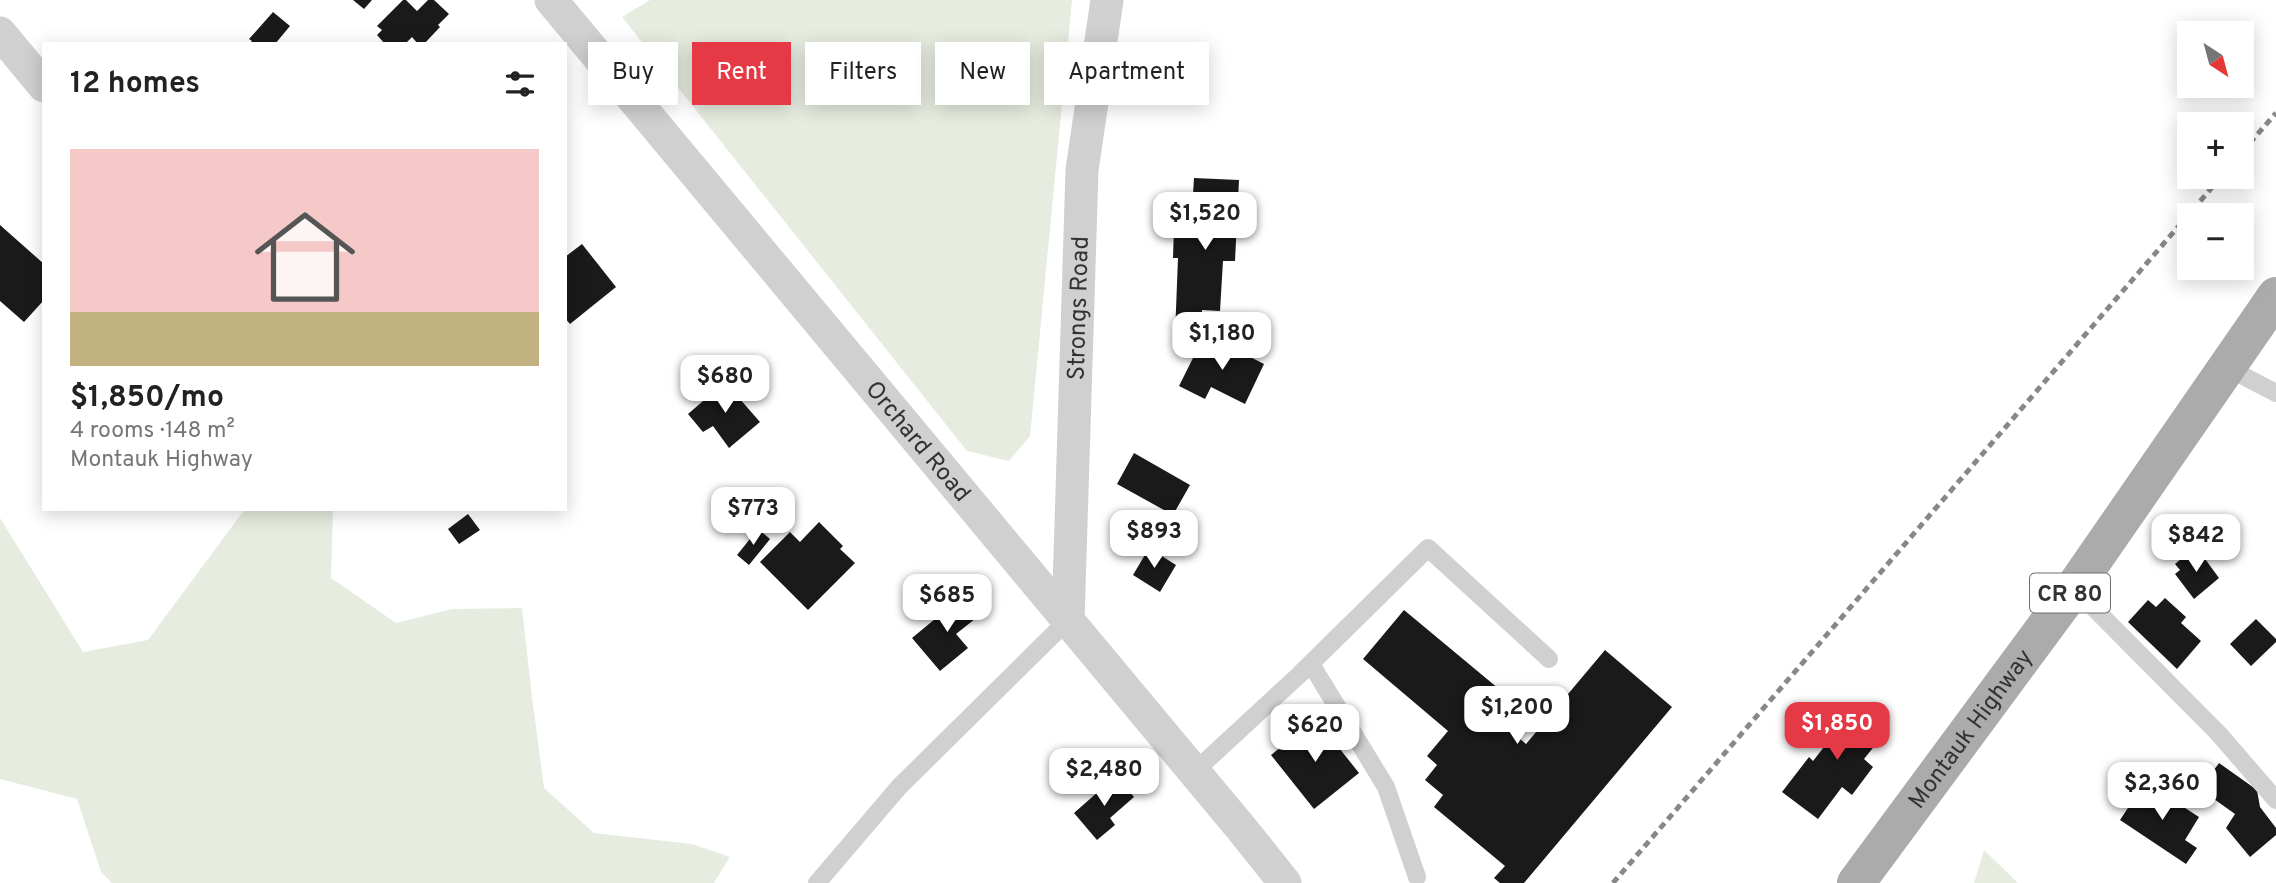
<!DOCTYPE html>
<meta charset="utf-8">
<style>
:root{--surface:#fff;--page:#f6f6f6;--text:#222;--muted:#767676;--accent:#e63946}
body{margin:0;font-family:Overpass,sans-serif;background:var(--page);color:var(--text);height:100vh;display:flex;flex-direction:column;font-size:26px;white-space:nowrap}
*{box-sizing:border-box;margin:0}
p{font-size:23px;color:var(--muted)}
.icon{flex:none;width:38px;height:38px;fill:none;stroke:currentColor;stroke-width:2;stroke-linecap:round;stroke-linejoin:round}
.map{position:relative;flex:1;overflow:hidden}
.drawer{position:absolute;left:42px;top:42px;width:525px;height:469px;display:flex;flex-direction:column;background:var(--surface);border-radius:0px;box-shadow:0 4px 18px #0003}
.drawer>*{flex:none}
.top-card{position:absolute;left:588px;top:42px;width:665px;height:63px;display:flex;gap:14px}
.needle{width:46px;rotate:144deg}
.controls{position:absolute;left:2177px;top:21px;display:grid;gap:14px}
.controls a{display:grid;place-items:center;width:77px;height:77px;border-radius:0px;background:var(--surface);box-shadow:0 4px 18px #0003;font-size:35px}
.price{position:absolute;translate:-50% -60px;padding:0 16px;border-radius:14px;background:#fff;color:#222;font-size:23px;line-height:46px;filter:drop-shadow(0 2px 4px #0008)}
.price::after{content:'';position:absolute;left:50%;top:42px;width:21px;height:16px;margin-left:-10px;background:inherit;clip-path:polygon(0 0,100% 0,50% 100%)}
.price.on{background:var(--accent);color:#fff}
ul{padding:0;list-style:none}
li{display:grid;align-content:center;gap:14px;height:371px;padding:0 28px}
li span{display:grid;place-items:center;height:217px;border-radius:0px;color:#555}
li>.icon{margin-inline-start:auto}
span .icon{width:126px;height:126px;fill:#fffc;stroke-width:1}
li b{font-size:30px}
h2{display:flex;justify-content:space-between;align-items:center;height:84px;padding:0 28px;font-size:30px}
.chip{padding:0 24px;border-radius:0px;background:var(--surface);box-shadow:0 4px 18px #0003;font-size:24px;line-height:63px}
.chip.on{background:var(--accent);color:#fff}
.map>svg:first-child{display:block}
.green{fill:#e6ecdf}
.building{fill:#1a1a1a}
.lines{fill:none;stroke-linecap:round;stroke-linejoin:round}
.lane{stroke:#d0d0d0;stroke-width:18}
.street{stroke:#d0d0d0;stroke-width:33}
.primary{stroke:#ababab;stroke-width:38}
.rail{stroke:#888;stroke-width:5;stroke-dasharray:7 5;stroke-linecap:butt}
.labels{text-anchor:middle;stroke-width:7;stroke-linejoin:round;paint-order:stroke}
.shield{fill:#fff;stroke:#707070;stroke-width:2}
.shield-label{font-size:23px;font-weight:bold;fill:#333}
.street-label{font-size:24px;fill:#333;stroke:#fff}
</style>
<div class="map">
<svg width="2276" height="883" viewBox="0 0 2276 883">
<rect width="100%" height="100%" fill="#fff"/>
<path class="green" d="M650 0H1072L1030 436 1009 461 967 451 622 17Z
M248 509H333L331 578 396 623 452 609 522 608 532 697 544 788 594 833 692 844 730 857 714 883H112L101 872 77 799 0 779V518L83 652 148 640 242 513Z
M1984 850 2018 883H1974Z"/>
<path class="building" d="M353 0H372L364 9Z
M403 0H406L417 11 428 0H434L449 14 438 25 440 27 424 44H418L412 37 405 44H385L377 35 382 30 377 26Z
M273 12 290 26 275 44H249L252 41 249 39Z
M1194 178 1239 180 1235 261H1223L1220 311 1202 310 1201 336 1175 335 1178 258H1173L1174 226 1191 227Z
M0 225 44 264V300L24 322 0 301Z
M582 244 616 287 570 324 565 318V257Z
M1213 338 1264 364 1245 404 1211 387 1205 399 1179 386 1199 346 1207 350Z
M725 382 760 422 729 448 713 426 703 432 688 414Z
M1134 453 1190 485 1173 515 1117 484Z
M468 514 480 530 459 544 448 529Z
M819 522 843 546 840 549 855 563 808 610 760 562 790 532 800 542Z
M758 529 770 539 749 565 737 555Z
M1149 548 1176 565 1160 592 1133 575Z
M2200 552 2219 578 2194 599 2175 574 2180 570 2175 564 2187 554 2191 559Z
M964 595 980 615 956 634 968 648 940 671 912 638Z
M2165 598 2186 617 2181 623 2201 641 2177 669 2128 622 2148 600 2156 607Z
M1404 610 1499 689 1483 707 1526 744 1605 650 1672 707 1524 883H1500L1494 878 1505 866 1434 807 1443 795 1425 780 1437 765 1427 756 1448 731 1363 659Z
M2256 619 2276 639V642L2251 666 2230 644Z
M1857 705 1888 729 1864 759 1873 767 1852 795 1842 787 1818 819 1782 792 1809 757 1813 761 1838 729 1831 724 1845 706 1852 712Z
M1316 719 1359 773 1314 809 1271 755Z
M2219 763 2257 790 2260 807 2276 828V835L2250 857 2226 828 2235 814 2200 789Z
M1116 776 1134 797 1110 818 1115 825 1097 840 1074 813Z
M2145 782 2199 817 2185 840 2197 848 2186 864 2120 820Z"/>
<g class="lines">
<path class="lane" d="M2226 367 2276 393
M2074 588 2219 734 2276 800
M1311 664 1386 787 1417 877
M1194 772 1299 675 1428 548 1549 659
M817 883 899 787 1068 620"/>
<g class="street">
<path id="s1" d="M551 0 1241 828 1285 883"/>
<path d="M0 33 44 86"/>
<path id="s2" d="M1068 620 1082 170 1107 0"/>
</g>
<path class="primary" id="s3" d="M1856 883 2074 588 2276 296"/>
<path class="rail" d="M2242 152 2276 113
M1613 883 2221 177"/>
</g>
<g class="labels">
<rect class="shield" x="2030" y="573.5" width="80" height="39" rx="5"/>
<g class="shield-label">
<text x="2070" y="601">CR 80</text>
</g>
<g class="street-label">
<text dy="8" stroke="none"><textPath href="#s2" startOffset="312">Strongs Road</textPath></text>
<text dy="8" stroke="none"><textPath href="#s1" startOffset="574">Orchard Road</textPath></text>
<text dy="8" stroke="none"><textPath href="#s3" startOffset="192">Montauk Highway</textPath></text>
</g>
</g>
</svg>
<div class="controls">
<a><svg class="needle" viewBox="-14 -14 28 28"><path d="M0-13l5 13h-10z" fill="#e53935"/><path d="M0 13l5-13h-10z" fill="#767676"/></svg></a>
<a>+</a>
<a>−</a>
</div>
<b class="price" style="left:1205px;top:252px">$1,520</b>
<b class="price" style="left:1222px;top:372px">$1,180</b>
<b class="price" style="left:725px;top:415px">$680</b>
<b class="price" style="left:753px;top:547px">$773</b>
<b class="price" style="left:1154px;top:570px">$893</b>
<b class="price" style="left:2196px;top:574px">$842</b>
<b class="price" style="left:947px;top:634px">$685</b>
<b class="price" style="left:1517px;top:746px">$1,200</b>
<b class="price on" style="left:1837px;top:762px">$1,850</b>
<b class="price" style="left:1315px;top:764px">$620</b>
<b class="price" style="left:1104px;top:808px">$2,480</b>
<b class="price" style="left:2162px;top:822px">$2,360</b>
<div class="top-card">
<a class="chip">Buy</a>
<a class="chip on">Rent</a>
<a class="chip">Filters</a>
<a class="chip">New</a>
<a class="chip">Apartment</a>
</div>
<section class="drawer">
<h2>12 homes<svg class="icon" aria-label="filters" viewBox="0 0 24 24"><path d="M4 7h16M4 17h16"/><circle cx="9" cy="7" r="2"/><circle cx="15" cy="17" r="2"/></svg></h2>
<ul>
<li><span style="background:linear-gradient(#f6c9c9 75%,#c2b280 0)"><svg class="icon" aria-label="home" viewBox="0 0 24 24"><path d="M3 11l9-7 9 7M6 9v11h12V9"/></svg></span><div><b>$1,850/mo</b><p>4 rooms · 148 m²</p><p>Montauk Highway</p></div></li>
</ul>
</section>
</div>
